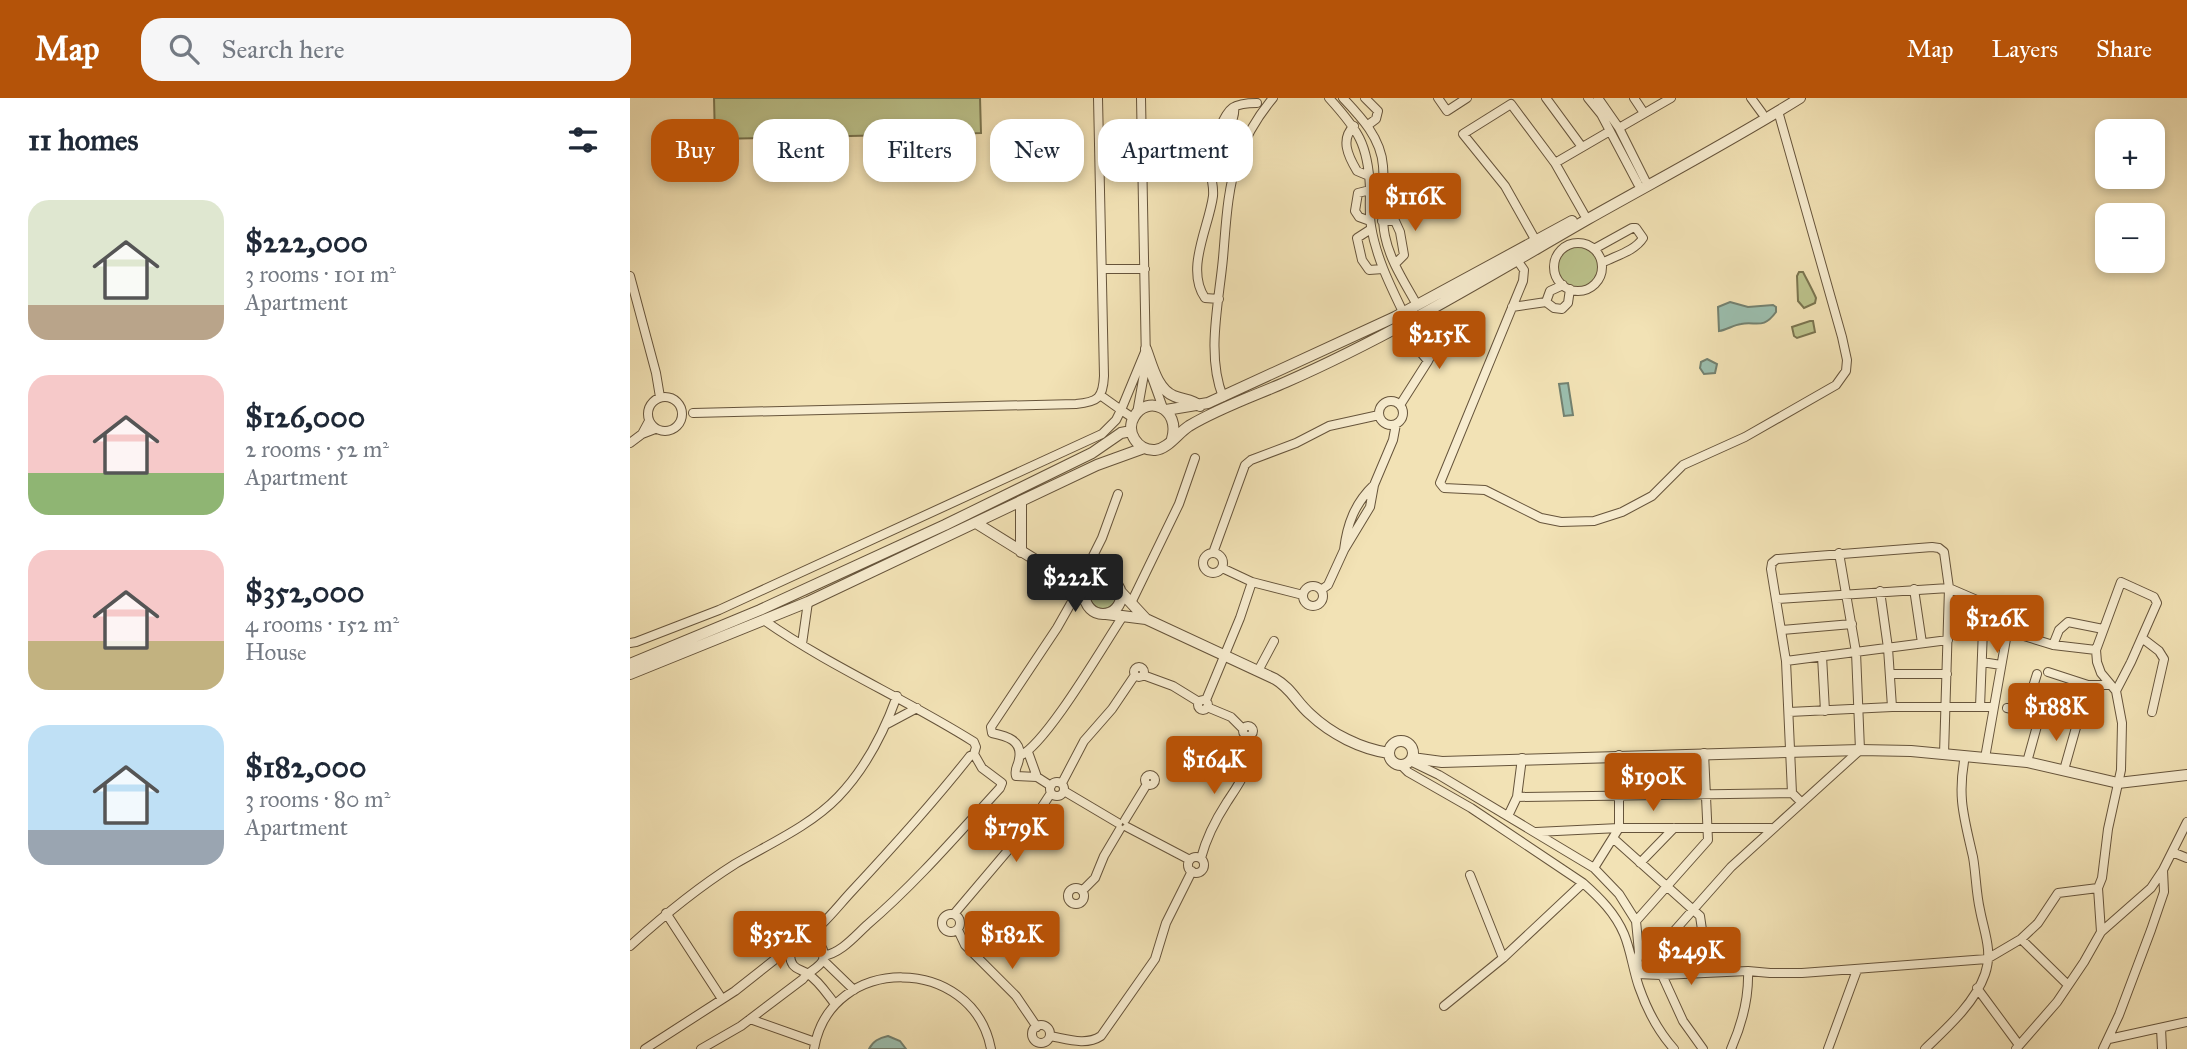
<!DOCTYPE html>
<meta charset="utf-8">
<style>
:root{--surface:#fff;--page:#f6f6f7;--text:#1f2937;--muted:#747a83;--accent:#b45309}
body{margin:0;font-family:"IM FELL Great Primer",serif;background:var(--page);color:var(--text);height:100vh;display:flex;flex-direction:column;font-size:26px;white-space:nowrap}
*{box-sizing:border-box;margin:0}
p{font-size:23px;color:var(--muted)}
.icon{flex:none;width:38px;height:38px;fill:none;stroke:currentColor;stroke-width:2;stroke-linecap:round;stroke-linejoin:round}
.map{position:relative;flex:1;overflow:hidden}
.sheet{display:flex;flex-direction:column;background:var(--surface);width:630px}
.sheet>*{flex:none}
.banner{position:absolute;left:21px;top:21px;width:665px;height:63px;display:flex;gap:14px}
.controls{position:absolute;left:1465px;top:21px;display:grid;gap:14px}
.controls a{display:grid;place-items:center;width:70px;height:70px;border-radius:14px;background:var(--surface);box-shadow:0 4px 10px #0003;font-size:35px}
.price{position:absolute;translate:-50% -60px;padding:0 16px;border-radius:7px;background:var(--accent);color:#fff;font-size:23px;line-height:46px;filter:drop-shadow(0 2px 4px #0008)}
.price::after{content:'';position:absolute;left:50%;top:42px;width:21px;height:16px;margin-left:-10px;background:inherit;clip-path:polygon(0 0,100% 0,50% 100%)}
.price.selected{background:#222;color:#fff}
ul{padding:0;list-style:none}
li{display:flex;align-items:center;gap:21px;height:175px;padding:0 28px}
li span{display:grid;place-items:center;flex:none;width:196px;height:140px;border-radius:21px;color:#555}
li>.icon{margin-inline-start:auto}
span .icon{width:84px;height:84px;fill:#fffc;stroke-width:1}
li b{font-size:30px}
h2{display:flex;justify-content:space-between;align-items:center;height:84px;padding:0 28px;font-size:30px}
.chip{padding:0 24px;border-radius:21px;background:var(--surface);box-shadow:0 4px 10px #0003;font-size:24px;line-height:63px}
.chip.selected{background:var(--accent);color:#fff}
header{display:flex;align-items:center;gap:42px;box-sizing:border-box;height:98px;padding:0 35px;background:var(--accent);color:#fff}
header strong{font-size:33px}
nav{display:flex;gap:38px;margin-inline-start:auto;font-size:24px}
.search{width:490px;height:63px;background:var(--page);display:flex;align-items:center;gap:18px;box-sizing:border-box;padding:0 24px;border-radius:21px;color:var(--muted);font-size:26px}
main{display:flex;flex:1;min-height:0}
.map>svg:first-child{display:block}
.green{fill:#bcc38c;stroke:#7a744f;stroke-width:2}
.water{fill:#9bbeae;stroke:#738170;stroke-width:2}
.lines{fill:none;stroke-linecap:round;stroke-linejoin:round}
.minor-casing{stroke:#66543b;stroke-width:10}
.tertiary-casing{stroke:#66543b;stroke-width:12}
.minor{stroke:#f7eccf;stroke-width:8}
.tertiary{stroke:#f7eccf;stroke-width:10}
</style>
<header>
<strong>Map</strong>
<div class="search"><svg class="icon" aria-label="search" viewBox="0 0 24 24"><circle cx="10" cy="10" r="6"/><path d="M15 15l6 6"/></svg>Search here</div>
<nav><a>Map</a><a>Layers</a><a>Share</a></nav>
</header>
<main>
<section class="sheet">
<h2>11 homes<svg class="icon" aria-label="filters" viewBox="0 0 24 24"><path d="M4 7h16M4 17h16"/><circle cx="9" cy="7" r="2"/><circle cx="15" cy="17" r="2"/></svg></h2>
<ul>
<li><span style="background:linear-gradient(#dfe7d0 75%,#b9a48a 0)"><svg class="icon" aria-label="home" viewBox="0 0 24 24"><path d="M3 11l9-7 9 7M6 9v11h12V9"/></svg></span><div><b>$222,000</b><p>3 rooms · 101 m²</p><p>Apartment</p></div></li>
<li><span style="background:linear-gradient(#f6c9c9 70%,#8fb573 0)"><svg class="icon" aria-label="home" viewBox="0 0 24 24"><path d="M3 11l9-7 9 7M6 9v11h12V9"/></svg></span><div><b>$126,000</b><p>2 rooms · 52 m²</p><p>Apartment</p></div></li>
<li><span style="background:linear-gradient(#f6c9c9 65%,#c2b280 0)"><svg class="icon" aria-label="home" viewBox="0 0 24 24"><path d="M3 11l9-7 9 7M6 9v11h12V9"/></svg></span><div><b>$352,000</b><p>4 rooms · 152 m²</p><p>House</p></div></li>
<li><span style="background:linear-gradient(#bfe0f5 75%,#9aa5b1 0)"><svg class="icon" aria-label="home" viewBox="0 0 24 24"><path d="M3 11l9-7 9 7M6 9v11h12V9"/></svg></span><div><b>$182,000</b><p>3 rooms · 80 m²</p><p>Apartment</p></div></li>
</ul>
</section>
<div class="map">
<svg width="1557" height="951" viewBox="0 0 1557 951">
<rect width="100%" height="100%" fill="#f2e2b5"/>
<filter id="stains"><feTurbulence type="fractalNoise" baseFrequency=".00286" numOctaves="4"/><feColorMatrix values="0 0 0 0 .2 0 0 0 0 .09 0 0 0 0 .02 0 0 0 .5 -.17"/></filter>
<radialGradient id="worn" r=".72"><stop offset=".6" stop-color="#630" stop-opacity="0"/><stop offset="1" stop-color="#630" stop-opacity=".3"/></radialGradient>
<path class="green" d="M84 0H350L351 35 85 41Z
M927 169a21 21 0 1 1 42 0a21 21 0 1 1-42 0Z
M1169 174H1173C1177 182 1182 191 1186 200L1185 205 1174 210 1168 203 1167 178Z
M1180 223H1183L1185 234 1167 240 1164 238 1162 229Z
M460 498a13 13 0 1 1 26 0a13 13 0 1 1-26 0Z"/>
<path class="water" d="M1100 204 1118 209 1143 207 1146 209V214C1133 232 1126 223 1111 226 1103 227 1097 232 1089 233L1088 209Z
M1077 261 1087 266 1085 275 1074 276 1070 270 1071 264Z
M938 285 943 317 934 318 929 286Z
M258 938 270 943 276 951H239C243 943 249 940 258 938Z"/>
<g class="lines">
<defs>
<path id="minor" d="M699 0C728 32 738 46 740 90 740 103 739 116 741 128 746 159 760 187 773 214
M713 0C731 19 751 40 753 68 755 92 750 115 755 138 760 163 775 185 787 207
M735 0 748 13 746 21 738 27
M808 0 817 13 837 0
M916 0 952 49
M958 0 971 16 1008 86
M968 0 989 30 1015 82
M1004 0 1014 15
M1121 0 1132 15
M724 28C710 41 718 58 727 73L739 78
M989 30 1041 0
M588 41 586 37C599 12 598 5 627 5
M586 43C595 37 606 21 604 9
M585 51H612
M586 60H608
M925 65 980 33
M578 66 585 63 587 55 583 49 578 48 571 51 569 58 571 63 578 66C581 77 584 87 583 98 579 129 555 171 575 200L589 201
M740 92 728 95 725 113 729 119 740 123
M752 106 768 103 770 96 769 88 753 86
M752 123H765L770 134 774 157 765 166
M741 131 727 140 732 162 739 172 753 171
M906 143 875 88 833 36 881 6 925 65 954 116
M924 169a24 24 0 1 1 48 0a24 24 0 1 1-48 0Z
M964 151 1002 130H1006L1013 140C1005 153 985 158 972 165
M887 162 894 172 893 183 810 385 814 390 855 392 911 420 931 424 964 423 992 414 1022 398 1053 367 1115 339 1206 287 1216 273 1217 262 1212 239 1148 13
M473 171H515
M0 178 26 275 30 299
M916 204 920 193 933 187
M882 209 916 204 924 210 932 211 938 205 940 191
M769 229 798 263C809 245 802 234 793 217
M520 274 533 310
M470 297 491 312 515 254
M18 316a17 17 0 1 1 34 0a17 17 0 1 1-34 0Z
M593 299C576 257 589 204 593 160 596 126 597 93 608 60 616 38 628 18 643 0
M749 315a12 12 0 1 1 24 0a12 12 0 1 1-24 0Z
M770 307 798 263
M63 315 446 306C468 304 473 300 474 278L468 0
M507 315 516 265 511 0
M19 323 12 336 25 331
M0 345 12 336
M714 452C717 426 725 405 744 387
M583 455 615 367 621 362 666 345 699 328 749 317
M573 465a10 10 0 1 1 20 0a10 10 0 1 1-20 0Z
M592 470 622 484 673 497
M451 482 472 440 488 396
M673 498a10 10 0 1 1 20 0a10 10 0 1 1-20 0Z
M1284 491 1292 545
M691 492 698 487 714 452 740 409 744 387 763 342 766 326
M1250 493 1258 550 1262 609
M1147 501 1319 490 1370 512 1377 518 1379 524 1355 660
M501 505 549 406 565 360
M135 523C201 569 276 601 344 644L346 649 344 656 352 670 372 685 370 690C327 737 286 785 237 827 224 839 211 855 193 858
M1152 532 1222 526
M1394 538 1423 547 1466 552
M1512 540 1529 553 1534 561 1522 614
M0 545 6 544 89 512 472 336 486 322 491 312 503 320
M172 546 178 504
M1423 547 1429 532 1438 524 1473 531
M1192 558 1195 613
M1156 563 1318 542
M1352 564 1371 567
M504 574a5 5 0 1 1 10 0a5 5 0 1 1-10 0Z
M628 573 644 543
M1418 574 1458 587
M1261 576H1317
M513 577 543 588 569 604
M576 602 610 520 622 484
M568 607a5 5 0 1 1 10 0a5 5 0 1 1-10 0Z
M577 609 601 619 613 631
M1350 609 1354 505
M1377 610 1447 625
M1159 614 1262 609H1364
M1395 614 1407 576
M257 626 287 610
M613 633a5 5 0 1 1 10 0a5 5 0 1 1-10 0Z
M398 654 407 679
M390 658C417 645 473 548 493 518
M780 663 809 677 964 770 989 796 1006 823 1009 854 1006 873
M1397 664 1410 617
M771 667 778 674 841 710 953 785C970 800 985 815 994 836 1001 853 1003 872 1009 889 1017 912 1028 933 1044 951
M1434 672 1458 587H1480
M515 682a5 5 0 1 1 10 0a5 5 0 1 1-10 0Z
M420 691a7 7 0 1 1 14 0a7 7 0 1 1-14 0Z
M432 685 454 643 482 611 505 577
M421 688 407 679 386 678C384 670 388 669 389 661 393 642 376 638 362 635L361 629 427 530 448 493
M434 693 488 725
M887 699 1162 695
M1171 704 1162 695 1156 563 1141 471 1142 465 1147 461 1302 449 1309 450 1314 454 1319 490 1314 656
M878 718 887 699 892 660
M495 722 517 686
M497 729 560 762
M906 734 989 730H1141
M984 741 1070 818 1078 873
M1542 754 1557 760
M558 767a8 8 0 1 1 16 0a8 8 0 1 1-16 0Z
M571 760C576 741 586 721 597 704 611 683 625 664 620 638
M1010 765 1044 730
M964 770 989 730V657
M840 777 873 860
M438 798a8 8 0 1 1 16 0a8 8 0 1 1-16 0Z
M452 793 465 780 474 758 490 731
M36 815 92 901
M312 825a9 9 0 1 1 18 0a9 9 0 1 1-18 0Z
M324 816 402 724 421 695
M1006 823 1078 742 1074 655
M328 832 335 847 386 898 407 929
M1471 834 1468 790 1472 780 1478 731 1491 672 1492 625 1486 593 1471 575 1467 564 1466 552 1491 484 1524 499 1527 505 1501 564 1486 593
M1391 841 1438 887
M0 848C33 818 67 790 105 766 139 746 180 728 208 699 235 671 254 634 267 598
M162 850C160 856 159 861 163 867 167 872 173 872 178 876 189 883 197 896 205 906
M193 862 224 892
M1006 876 1101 769 1230 652 1226 554 1209 455
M1006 876 1032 877 1118 873 1140 875H1172L1357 861 1391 841 1408 825 1428 795 1468 790
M1032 877 1053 923 1073 951
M1347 890 1389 947
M814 908 873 860 953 785
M120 921 185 944
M402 936a9 9 0 1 1 18 0a9 9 0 1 1-18 0Z
M1531 930 1532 951
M420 938C437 941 456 948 471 938L525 861 536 825 562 773
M1479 941 1557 924
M15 951 105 893 167 844C189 834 206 810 222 793 263 749 303 705 340 658L344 656
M71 951 111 928 173 881C180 871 202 866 191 848 187 842 181 841 175 841
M184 951C200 855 343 856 361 951
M1101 951C1112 926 1119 900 1118 873
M1198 951 1227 872
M1295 951C1317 930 1345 905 1355 876 1363 853 1354 834 1350 812 1346 795 1346 776 1343 759 1334 719 1327 699 1335 658
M1386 951 1427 904 1454 864 1471 834 1521 790 1533 772
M1473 951 1489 917 1521 832 1534 794 1533 772 1557 724"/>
<path id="tertiary" d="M516 251C522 267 527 291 544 298 553 302 562 301 570 308
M536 312 578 305 765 219 942 123
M542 341C551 310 517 296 504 319 495 334 508 353 525 352 538 351 548 335 559 328 589 310 624 298 656 284 761 238 859 178 958 121 1029 81 1101 43 1170 0
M346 425 438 482 456 504
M391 454V405
M455 498a18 18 0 1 1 36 0a18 18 0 1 1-36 0Z
M438 482H465
M490 493 516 521
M476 516 516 521 645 581C661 590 667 605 680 616 701 636 731 651 759 655
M0 566 130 512 315 427 462 355 491 335 501 333
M0 576 178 504 467 367 514 350
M759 655a12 12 0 1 1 24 0a12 12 0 1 1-24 0Z
M782 660 812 664 1230 652 1281 653 1397 664 1488 685 1557 677"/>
</defs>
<use href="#minor" class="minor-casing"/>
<use href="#tertiary" class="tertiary-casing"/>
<use href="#minor" class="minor"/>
<use href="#tertiary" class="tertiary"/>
</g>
<rect width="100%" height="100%" filter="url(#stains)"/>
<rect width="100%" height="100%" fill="url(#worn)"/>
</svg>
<div class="controls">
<a>+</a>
<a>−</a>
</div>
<b class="price" style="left:785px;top:135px">$116K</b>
<b class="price" style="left:809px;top:273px">$215K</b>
<b class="price selected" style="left:445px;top:516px">$222K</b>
<b class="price" style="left:1367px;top:557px">$126K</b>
<b class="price" style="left:1426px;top:645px">$188K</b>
<b class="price" style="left:584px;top:698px">$164K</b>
<b class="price" style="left:1023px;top:715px">$190K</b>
<b class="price" style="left:386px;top:766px">$179K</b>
<b class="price" style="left:150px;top:873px">$352K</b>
<b class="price" style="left:382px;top:873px">$182K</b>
<b class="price" style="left:1061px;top:889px">$249K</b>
<div class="banner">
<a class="chip selected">Buy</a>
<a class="chip">Rent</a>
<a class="chip">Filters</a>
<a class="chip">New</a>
<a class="chip">Apartment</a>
</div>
</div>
</main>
